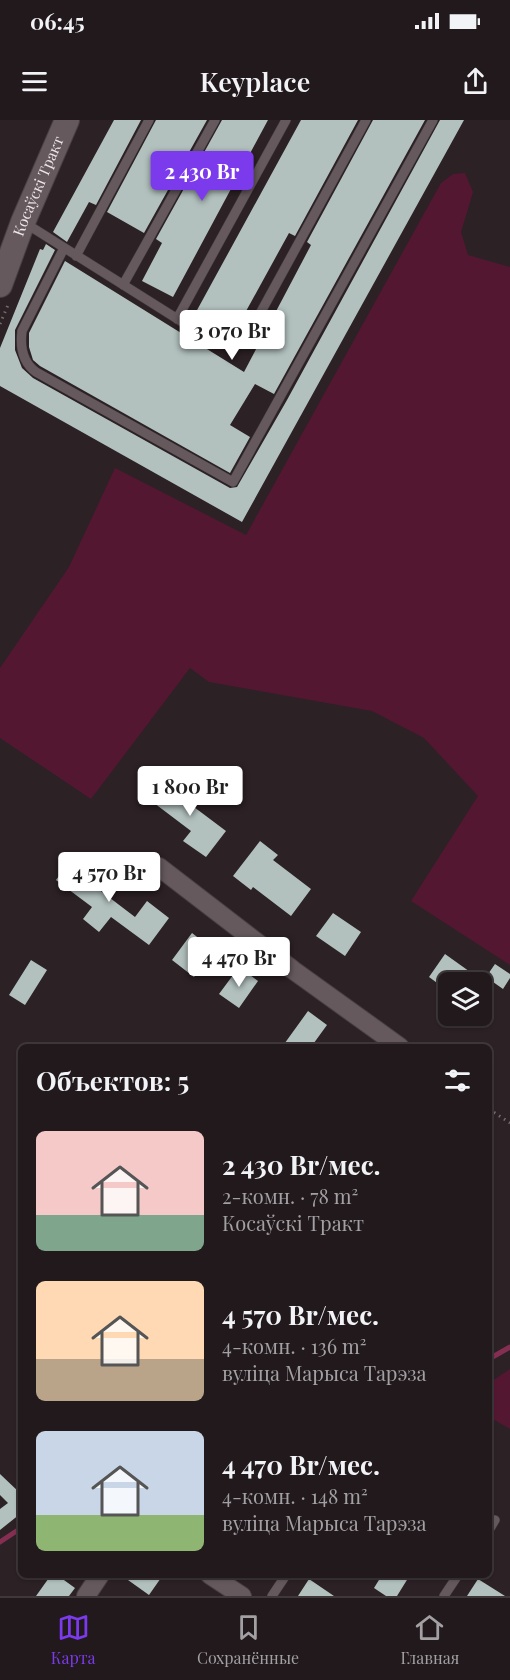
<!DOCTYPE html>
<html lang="ru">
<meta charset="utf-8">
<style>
:root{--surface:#21191c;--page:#2d2629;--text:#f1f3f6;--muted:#a2a0a3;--line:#3e383b;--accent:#7c3aed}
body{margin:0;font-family:"Playfair Display",serif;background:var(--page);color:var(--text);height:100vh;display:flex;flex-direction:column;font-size:22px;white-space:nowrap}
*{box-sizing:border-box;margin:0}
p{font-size:20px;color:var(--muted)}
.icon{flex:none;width:33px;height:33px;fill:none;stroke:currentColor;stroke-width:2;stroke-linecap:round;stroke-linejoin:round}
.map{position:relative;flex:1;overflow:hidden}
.side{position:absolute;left:18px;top:924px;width:474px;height:534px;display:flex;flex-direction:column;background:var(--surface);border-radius:9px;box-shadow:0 2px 4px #0004,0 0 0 2px var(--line)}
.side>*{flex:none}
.controls{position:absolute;left:438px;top:852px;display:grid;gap:12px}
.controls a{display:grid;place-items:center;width:54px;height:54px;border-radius:9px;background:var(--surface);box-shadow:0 2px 4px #0004,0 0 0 2px var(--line);font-size:30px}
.price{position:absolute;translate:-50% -51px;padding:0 14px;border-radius:6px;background:#fff;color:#222;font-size:20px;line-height:39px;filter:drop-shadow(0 2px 3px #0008)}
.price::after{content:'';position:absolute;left:50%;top:36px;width:18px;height:14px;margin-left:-9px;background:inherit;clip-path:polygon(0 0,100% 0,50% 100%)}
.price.active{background:var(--accent);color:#fff}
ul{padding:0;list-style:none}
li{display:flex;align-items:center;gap:18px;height:150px;padding:0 18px}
li span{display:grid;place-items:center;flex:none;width:168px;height:120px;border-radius:9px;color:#555}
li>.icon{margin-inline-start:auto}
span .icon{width:72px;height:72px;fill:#fffc;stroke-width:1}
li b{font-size:26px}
h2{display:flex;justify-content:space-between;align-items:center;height:72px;padding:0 18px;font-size:26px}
.status{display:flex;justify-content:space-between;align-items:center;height:42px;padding:0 30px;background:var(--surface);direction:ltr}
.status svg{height:16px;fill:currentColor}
header{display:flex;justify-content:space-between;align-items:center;height:78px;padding:0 18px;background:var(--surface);font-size:27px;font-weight:600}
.menu{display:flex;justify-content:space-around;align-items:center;height:84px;border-top:2px solid var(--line);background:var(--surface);font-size:16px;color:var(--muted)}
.menu a{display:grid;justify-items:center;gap:3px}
.menu .active{color:var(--accent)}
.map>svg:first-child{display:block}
.green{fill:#541731}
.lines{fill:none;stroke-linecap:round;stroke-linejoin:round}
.stream{stroke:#842f52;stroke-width:5}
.building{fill:#b2c1be}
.service-casing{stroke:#484043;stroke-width:10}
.minor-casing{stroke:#484043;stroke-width:20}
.secondary-casing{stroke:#484043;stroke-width:26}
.path{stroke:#766c6f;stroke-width:3;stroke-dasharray:1.5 4.5;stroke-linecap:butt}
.service{stroke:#65595d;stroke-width:9}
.minor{stroke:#65595d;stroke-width:18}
.secondary{stroke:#65595d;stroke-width:24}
.labels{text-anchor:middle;stroke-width:6;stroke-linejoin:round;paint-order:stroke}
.street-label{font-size:15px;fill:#eee6e9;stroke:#110c0e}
</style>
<div class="status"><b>06:45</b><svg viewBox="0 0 49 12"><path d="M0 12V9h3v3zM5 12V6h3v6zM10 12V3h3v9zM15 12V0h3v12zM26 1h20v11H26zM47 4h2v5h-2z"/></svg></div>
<header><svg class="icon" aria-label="menu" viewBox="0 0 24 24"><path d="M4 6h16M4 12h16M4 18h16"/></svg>Keyplace<svg class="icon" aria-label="share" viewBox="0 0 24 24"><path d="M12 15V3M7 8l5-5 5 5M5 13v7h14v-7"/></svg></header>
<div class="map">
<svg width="510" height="1476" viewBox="0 0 510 1476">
<rect width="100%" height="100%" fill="#2c2125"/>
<path class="green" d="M465 53 473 72 461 112 468 135 510 147V845L411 781 478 676 424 618 372 591 209 562 190 548 91 679 0 618V548L69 447 115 348 246 415 441 63 453 54Z
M510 1249V1309L489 1297V1263Z"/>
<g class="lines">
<path class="stream" d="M489 1239 510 1227
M0 1422 21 1408"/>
</g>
<path class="building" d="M114 0H141L96 85 89 82 67 122 53 112Z
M156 0H207L144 113 107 92Z
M222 0H268L173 177 142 161 162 123 156 119Z
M301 0H358L295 116 289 113 234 213 196 192Z
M373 0H425L274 274 255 264 230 305 250 317 230 353 40 246 33 240 29 227V213L65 141 244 252 311 125 307 122Z
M440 0H464L242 402 0 266V228L40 129 43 130 46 124 55 130 15 210V230L22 248 33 258 230 368 237 367 287 280Z
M174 656 193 671 186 681 226 711 206 737 183 721 191 711 154 683Z
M260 721 278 735 273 740 311 769 291 796 253 767 251 770 233 756Z
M76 733 98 750 89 762 135 797 147 781 169 798 149 825 111 797 99 812 83 799 92 787 56 760Z
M333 793 361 812 345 836 316 816Z
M192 813 214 830 194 857 172 840Z
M445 834 473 854 467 862H448V871L429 857Z
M31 840 47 850 25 885 9 875Z
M495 844 510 854V858L503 869 486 857Z
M239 847 258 861 239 888 219 874Z
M308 891 327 905 311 927H282Z
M0 1354 20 1373 21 1372V1395L20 1394 0 1410V1389L8 1383 0 1375Z
M51 1455H57L75 1468 69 1476H36Z
M121 1455H163L149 1475Z
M382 1455H410L397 1476H386L374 1468Z
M309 1459 334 1476H298Z
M478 1459 505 1476H467Z"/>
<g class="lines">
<defs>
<path id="service" d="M25 103 214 222 235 223 251 210 366 0
M64 128 22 211C20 227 22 242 36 252L233 362 433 0
M76 136 149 0
M123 165 215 0
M177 199 286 0
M489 1410 495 1400
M272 1476 286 1455
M444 1476 458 1455"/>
<path id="minor" d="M159 747 293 850 400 927
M210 1455 242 1476
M86 1476 100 1455"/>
<g id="secondary">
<path id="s1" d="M0 165 23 102 67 0"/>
</g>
</defs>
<use href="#service" class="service-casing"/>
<use href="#minor" class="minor-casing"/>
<use href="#secondary" class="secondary-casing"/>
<path class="path" d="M0 204 8 185
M489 989 510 1003"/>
<use href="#service" class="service"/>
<use href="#minor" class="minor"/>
<use href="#secondary" class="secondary"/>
</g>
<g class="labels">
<g class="street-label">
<text dy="5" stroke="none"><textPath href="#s1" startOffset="106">Косаўскі Тракт</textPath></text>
</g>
</g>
</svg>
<div class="controls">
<a><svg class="icon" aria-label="layers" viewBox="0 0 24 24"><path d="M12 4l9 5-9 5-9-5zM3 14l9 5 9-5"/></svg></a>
</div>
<b class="price active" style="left:202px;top:82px">2 430 Br</b>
<b class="price" style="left:232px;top:241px">3 070 Br</b>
<b class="price" style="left:190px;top:697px">1 800 Br</b>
<b class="price" style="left:109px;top:783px">4 570 Br</b>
<b class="price" style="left:239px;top:868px">4 470 Br</b>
<section class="side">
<h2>Объектов: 5<svg class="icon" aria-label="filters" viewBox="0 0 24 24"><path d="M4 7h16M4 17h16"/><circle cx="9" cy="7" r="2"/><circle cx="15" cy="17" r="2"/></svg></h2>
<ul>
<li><span style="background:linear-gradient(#f6c9c9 70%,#7fa58c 0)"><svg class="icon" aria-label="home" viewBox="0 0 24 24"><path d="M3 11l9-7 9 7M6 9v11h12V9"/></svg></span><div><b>2 430 Br/мес.</b><p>2-комн. · 78 m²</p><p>Косаўскі Тракт</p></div></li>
<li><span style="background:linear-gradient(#ffd9b3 65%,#b9a48a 0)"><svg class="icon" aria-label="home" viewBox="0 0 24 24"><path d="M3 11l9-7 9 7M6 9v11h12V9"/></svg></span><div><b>4 570 Br/мес.</b><p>4-комн. · 136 m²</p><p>вуліца Марыса Тарэза</p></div></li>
<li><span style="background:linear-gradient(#c9d6e8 70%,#8fb573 0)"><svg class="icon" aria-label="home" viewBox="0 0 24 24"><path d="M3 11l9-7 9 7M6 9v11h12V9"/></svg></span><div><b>4 470 Br/мес.</b><p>4-комн. · 148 m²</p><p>вуліца Марыса Тарэза</p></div></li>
</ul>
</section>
</div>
<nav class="menu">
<a class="active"><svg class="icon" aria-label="map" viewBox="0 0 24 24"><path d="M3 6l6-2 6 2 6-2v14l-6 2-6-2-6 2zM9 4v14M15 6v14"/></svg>Карта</a>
<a><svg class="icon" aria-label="saved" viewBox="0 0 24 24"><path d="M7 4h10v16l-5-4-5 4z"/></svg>Сохранённые</a>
<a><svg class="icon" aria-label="home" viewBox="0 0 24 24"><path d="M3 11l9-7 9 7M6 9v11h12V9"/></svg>Главная</a>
</nav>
